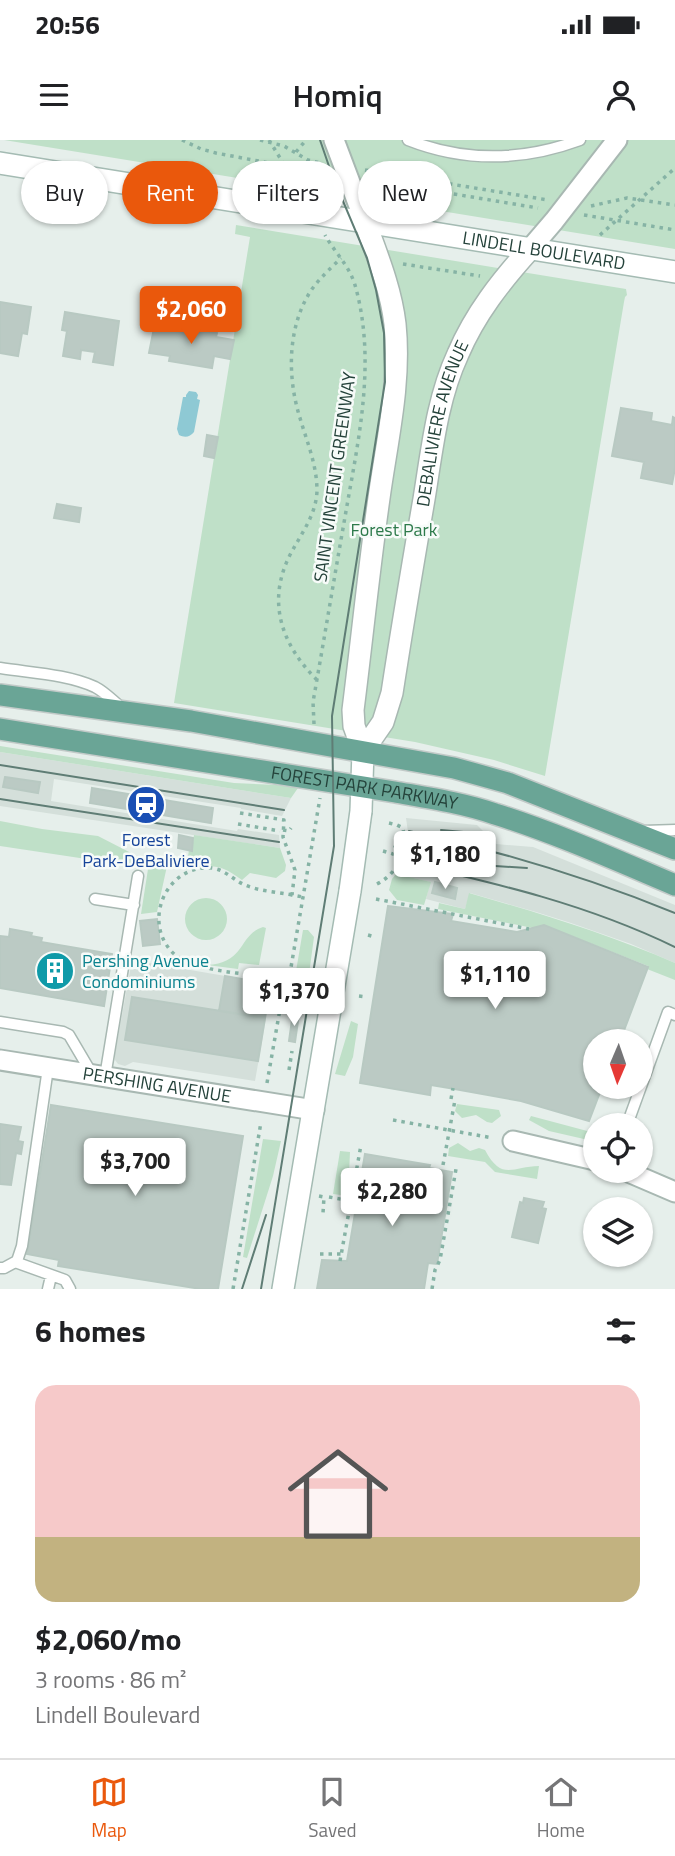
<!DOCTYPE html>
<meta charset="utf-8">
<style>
:root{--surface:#fff;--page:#f6f6f6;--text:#202124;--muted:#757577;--line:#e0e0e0;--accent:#ea580c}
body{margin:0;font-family:"Titillium Web",sans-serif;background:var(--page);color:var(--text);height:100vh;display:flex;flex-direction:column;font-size:26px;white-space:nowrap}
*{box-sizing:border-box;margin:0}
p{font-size:23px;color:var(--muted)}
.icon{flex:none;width:38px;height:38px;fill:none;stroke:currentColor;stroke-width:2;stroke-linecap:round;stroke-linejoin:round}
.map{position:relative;height:1149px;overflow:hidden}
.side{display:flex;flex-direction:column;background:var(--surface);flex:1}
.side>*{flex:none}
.banner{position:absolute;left:21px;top:21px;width:634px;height:63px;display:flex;gap:14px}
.needle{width:46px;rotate:182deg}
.buttons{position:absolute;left:583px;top:889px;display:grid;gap:14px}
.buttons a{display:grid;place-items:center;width:70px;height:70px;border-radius:50%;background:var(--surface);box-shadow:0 2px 5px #0004;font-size:35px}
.price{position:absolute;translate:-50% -60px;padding:0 16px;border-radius:7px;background:#fff;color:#222;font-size:23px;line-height:46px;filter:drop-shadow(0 2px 4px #0008)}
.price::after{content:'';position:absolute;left:50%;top:42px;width:21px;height:16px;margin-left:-10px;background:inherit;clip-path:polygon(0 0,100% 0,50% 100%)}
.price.current{background:var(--accent);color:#fff}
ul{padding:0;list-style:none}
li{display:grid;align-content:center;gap:14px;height:371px;padding:0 35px}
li+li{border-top:2px solid var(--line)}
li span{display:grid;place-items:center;height:217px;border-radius:21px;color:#555}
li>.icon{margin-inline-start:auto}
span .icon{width:126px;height:126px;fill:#fffc;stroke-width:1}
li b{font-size:30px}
h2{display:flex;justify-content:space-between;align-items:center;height:84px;padding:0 35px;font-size:30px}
.tag{padding:0 24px;border-radius:32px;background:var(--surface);box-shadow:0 2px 5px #0004;font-size:24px;line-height:63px}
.tag.current{background:var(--accent);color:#fff}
.status{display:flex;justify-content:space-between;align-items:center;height:49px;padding:0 35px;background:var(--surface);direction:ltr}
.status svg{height:19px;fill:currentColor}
header{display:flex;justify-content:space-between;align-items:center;height:91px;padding:0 35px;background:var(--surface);font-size:32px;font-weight:600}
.menu{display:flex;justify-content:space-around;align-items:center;height:98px;border-top:2px solid var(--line);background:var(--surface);font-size:19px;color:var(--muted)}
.menu a{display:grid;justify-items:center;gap:4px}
.menu .current{color:var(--accent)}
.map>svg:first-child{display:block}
.built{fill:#d4dfda}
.green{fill:#bfe0c8}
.water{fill:#8ec9d4}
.building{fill:#bbcac4;stroke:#b8c9c2;stroke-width:2}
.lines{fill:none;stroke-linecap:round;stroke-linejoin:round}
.service-casing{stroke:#a8b8b2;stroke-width:13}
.minor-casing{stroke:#a8b8b2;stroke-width:23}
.tertiary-casing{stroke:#a8b8b2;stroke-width:24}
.secondary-casing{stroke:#a4bbb3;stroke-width:24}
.primary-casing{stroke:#c2cac8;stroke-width:24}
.path{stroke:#86b3a5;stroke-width:3.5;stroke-dasharray:3.5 5;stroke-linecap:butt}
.service{stroke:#fff;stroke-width:10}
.minor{stroke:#fff;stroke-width:19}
.tertiary{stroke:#fff;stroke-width:21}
.secondary{stroke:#fff;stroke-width:21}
.primary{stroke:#6aa596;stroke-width:21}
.tram{stroke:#5f7d75;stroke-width:2}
.secondary-bridge-casing{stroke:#a4bbb3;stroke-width:24;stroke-linecap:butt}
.secondary-bridge{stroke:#fff;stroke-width:21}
.labels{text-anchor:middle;stroke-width:5;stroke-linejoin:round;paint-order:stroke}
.street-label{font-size:18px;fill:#24423a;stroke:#f7fbf9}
.park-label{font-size:18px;fill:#2d7a4b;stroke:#f7fbf9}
.transit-label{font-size:18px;fill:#164399;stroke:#f7fbf9}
.culture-label{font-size:18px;fill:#0d838f;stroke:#f7fbf9;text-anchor:start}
</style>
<div class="status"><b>20:56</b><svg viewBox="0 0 49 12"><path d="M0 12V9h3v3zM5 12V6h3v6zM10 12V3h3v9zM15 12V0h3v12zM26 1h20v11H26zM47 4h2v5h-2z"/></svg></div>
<header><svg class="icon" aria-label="menu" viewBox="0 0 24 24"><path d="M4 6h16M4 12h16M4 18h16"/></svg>Homiq<svg class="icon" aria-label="person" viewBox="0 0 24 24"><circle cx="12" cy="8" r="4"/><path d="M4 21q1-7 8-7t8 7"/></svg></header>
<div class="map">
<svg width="675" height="1149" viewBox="0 0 675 1149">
<rect width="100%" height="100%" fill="#e6efeb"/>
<path class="built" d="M0 612 291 658 282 676 241 669V668L54 639 51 661 237 691 238 689 279 695 280 708 0 666Z
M406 678 477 685 496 704 533 707 675 765V823L631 804 571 783 536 772 470 753 465 769 426 759 430 742 396 734 403 722 407 711 430 715 432 703 409 699Z
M132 820 272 844 255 941 133 922 125 926 118 924 115 920V914Z"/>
<path class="green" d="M4 0H675V109Z
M236 85 626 149 627 155 625 157 624 162 545 636 494 620 415 602 174 563 250 97 235 94Z
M0 606 234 643 277 645 298 648 291 658 0 612Z
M0 681 42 689 98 696 133 714 135 719 133 726 0 706Z
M194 695 280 708 286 725 285 731 276 738 250 733 242 740C219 723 213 725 186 729L189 710H192Z
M167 726 157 772 141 774 148 729Z
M396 734 431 742 424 765 397 760 389 750 392 739Z
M469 753C539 773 608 794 675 823V840L647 829 648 826 544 785 533 788 438 769 439 763 465 769Z
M185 779a21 21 0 1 1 42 0a21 21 0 1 1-42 0Z
M263 787 266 788 259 825 239 823 238 829 207 825C246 823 238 795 263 787Z
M303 790H308L314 797 305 864 295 862 293 871 284 870 295 837Z
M351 881 358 884 353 917 345 936 335 934Z
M457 964 499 970 501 976 492 983 487 982 476 975 462 978 455 971Z
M531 976 591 992 587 999H584L549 991 529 980Z
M263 999 281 1001 273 1036 247 1118 243 1117Z
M458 1003 470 1011 479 1008 485 1010C502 1042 513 1026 539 1026L537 1039 495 1032 485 1022 448 1016 449 1008Z
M340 1011 350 1012 348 1056 333 1054Z"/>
<path class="water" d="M189 251 196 252 198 255 197 259 200 260 194 292C190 297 185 298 179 295L177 289 183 257H186V255Z"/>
<path class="building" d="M0 162 31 167 27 194 22 193 18 216 0 213Z
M65 172 119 181 113 225 93 222 95 212 81 210 80 219 63 216 67 191 62 190Z
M176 187 217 193 216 197 234 200 230 219 214 216 212 228 169 221 170 216 149 213 154 188 176 191Z
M621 268 652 273 651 281 672 285 673 277 675 278V328L672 344 641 338 644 322 612 316Z
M207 295 218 297 214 318 204 316Z
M57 364 81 368 79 382 54 378Z
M5 637 40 642 38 653 3 647Z
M92 648 213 668 211 683 90 663Z
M179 695 193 698 192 711 178 708Z
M435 742 457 748 455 759 432 753Z
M388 766 453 774 451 781 517 792 544 785 648 827 620 901H595V947H602L589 981 521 961 449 948 431 945 430 955 360 943Z
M157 779 160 804 143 806 140 781Z
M10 789 32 793 31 796 42 798 41 802 112 814 104 866 0 848V796L9 797Z
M225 836 270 844 265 878 219 871Z
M132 857 265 878 258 921 125 900Z
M293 873 299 874 295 902 289 901Z
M51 965 243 996 218 1149H201L58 1126 59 1120 27 1114Z
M0 984 21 987 18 1001 23 1002 21 1014 16 1013 11 1045 0 1044Z
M365 1014 430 1025 429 1028 452 1032 437 1124 428 1123 424 1149H317L322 1120 347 1121Z
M524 1058 544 1062 542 1068 546 1069 538 1103 512 1097 520 1062 523 1063Z"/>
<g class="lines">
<defs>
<path id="service" d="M408 0C464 22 523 21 580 0
M0 528C31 533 66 534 95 547 105 552 113 561 122 568
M644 691 675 690
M95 759 134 765
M0 882 63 892 69 895 92 934
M105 937 138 736
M627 985 668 872 675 875
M15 1122 65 1140 70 1149
M0 1128H4L17 1121 22 1106 48 928
M48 1149 51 1136"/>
<g id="minor">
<path d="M334 0 365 82"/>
<path d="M530 109 554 81 617 0"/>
<path id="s1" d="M0 920 314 970"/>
<path d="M513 1001 595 1020"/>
<path d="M626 1031 675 1052"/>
</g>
<g id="tertiary">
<path id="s2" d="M363 611 383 582 392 553C402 488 413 423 424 359 432 310 437 259 458 214 475 174 501 141 530 109"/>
<path d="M363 611 354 586 353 570C362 499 369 428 379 358 387 300 401 243 395 184 391 149 377 115 365 82"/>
</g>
<g id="secondary">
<path id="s3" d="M0 23 675 132"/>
<path d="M361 671 363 611"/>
<path d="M283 1149 350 751"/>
</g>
<g id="primary">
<path d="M0 555 191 581 454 628 508 643 675 709"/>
<path id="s4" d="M0 589 395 652C429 658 463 663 495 674 556 693 616 720 675 745"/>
</g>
</defs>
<use href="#service" class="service-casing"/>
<use href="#minor" class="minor-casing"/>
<use href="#tertiary" class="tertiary-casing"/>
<use href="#secondary" class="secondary-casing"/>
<use href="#primary" class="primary-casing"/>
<path class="path" d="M182 0 201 9 216 13 327 34
M260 0 284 6 308 20 320 23
M269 0 301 52
M296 12 306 0
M365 30 548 60
M370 40 538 68
M591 66 627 58 675 65
M584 75 675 90
M600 95 675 28
M403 124 480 136
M317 540C283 506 267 465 288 419 299 396 316 377 317 351 317 325 307 302 300 278 287 237 287 186 312 149 320 138 331 128 341 118
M314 584 313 562C324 500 334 439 345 377 358 301 377 222 355 145 349 125 335 113 325 95
M240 673 284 680 283 697 295 730 292 755 303 757
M389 683 397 685 403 688 405 702
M238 684 280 691
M283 690 289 691 291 688
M383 711 393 714 395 706
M377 744C394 735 402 721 405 702L428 706 426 712 407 709
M376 759 529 789
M368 795 375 797
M289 840C262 835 199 832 179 818 139 789 163 724 212 728 226 730 233 740 245 745 259 751 277 752 292 755
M359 856 367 857
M289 930 292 911
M267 943 280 869 290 833 320 658
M451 959 453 948
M393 980 493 998
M443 1025 455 960
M319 1056 324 1057 323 1073 326 1076
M329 1057 351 1061
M320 1114H341
M340 1121 361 1005
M233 1149 261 982
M432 1149 435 1130 440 1120 456 1029"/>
<use href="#service" class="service"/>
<use href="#minor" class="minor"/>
<use href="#tertiary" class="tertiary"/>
<use href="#secondary" class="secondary"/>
<use href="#primary" class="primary"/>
<path class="tram" d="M0 625 284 670
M0 659 279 702
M441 690 486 694
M409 691C500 711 589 738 675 773
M403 722C499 744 586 764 675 807
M436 722 527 728
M242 1149 266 1075
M261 1149 334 706 332 576 385 242 384 193 376 150 367 118 332 35 320 0"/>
<defs>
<path id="secondary-bridge" d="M350 751 361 671"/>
</defs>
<use href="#secondary-bridge" class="secondary-bridge-casing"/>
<use href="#secondary-bridge" class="secondary-bridge"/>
</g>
<defs>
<symbol id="station-disc" viewBox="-11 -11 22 22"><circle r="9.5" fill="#1a4fb4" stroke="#f7fbf9"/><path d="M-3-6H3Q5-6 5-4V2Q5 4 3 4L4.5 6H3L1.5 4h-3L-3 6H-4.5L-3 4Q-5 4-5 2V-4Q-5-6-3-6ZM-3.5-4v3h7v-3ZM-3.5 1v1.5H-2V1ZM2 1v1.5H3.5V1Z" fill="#fff"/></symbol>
<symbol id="building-disc" viewBox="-11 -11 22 22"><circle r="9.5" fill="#0f9aa8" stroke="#f7fbf9"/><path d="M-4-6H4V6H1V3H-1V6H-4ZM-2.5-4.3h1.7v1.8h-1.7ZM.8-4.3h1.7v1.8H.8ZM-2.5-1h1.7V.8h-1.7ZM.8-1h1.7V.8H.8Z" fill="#fff"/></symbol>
</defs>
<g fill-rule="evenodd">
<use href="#station-disc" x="124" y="643" width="44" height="44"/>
<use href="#building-disc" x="33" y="809" width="44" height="44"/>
</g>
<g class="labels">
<g class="street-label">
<text dy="6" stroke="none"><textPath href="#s3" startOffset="551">LINDELL BOULEVARD</textPath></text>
<text dy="6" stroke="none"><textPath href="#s2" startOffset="340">DEBALIVIERE AVENUE</textPath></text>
<text transform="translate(335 337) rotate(-82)" y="6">SAINT VINCENT GREENWAY</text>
<text dy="6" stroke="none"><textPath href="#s4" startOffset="369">FOREST PARK PARKWAY</textPath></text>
<text dy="6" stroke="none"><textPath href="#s1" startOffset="159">PERSHING AVENUE</textPath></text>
</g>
<g class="park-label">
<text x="394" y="396">Forest Park</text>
</g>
<g class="transit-label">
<text x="146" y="706">Forest<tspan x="146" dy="21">Park-DeBaliviere</tspan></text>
</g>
<g class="culture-label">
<text x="82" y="827">Pershing Avenue<tspan x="82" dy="21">Condominiums</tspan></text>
</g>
</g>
</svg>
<div class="buttons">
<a><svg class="needle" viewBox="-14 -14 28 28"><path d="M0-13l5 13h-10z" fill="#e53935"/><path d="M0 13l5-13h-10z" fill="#757577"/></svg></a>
<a><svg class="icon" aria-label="locate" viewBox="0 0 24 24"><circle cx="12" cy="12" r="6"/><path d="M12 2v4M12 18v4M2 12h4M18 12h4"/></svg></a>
<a><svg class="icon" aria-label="layers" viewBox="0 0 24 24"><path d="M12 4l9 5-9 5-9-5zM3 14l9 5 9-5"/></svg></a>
</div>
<b class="price current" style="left:191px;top:206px">$2,060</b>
<b class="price" style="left:445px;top:751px">$1,180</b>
<b class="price" style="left:495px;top:871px">$1,110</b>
<b class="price" style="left:294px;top:888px">$1,370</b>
<b class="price" style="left:135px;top:1058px">$3,700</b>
<b class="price" style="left:392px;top:1088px">$2,280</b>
<div class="banner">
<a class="tag">Buy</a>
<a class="tag current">Rent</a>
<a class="tag">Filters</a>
<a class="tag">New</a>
</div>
</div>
<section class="side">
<h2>6 homes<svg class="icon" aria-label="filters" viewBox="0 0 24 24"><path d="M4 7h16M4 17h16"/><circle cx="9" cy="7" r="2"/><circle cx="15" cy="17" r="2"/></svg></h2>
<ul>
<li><span style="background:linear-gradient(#f6c9c9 70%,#c2b280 0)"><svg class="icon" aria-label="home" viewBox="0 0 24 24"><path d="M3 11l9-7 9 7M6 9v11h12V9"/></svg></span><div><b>$2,060/mo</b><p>3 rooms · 86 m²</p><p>Lindell Boulevard</p></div></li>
</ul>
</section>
<nav class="menu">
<a class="current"><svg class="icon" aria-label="map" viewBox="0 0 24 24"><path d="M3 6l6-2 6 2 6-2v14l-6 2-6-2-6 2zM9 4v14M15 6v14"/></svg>Map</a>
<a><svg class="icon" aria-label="saved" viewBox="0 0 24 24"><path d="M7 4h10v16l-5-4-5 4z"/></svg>Saved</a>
<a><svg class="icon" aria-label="home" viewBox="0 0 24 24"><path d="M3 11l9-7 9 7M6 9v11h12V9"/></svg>Home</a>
</nav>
